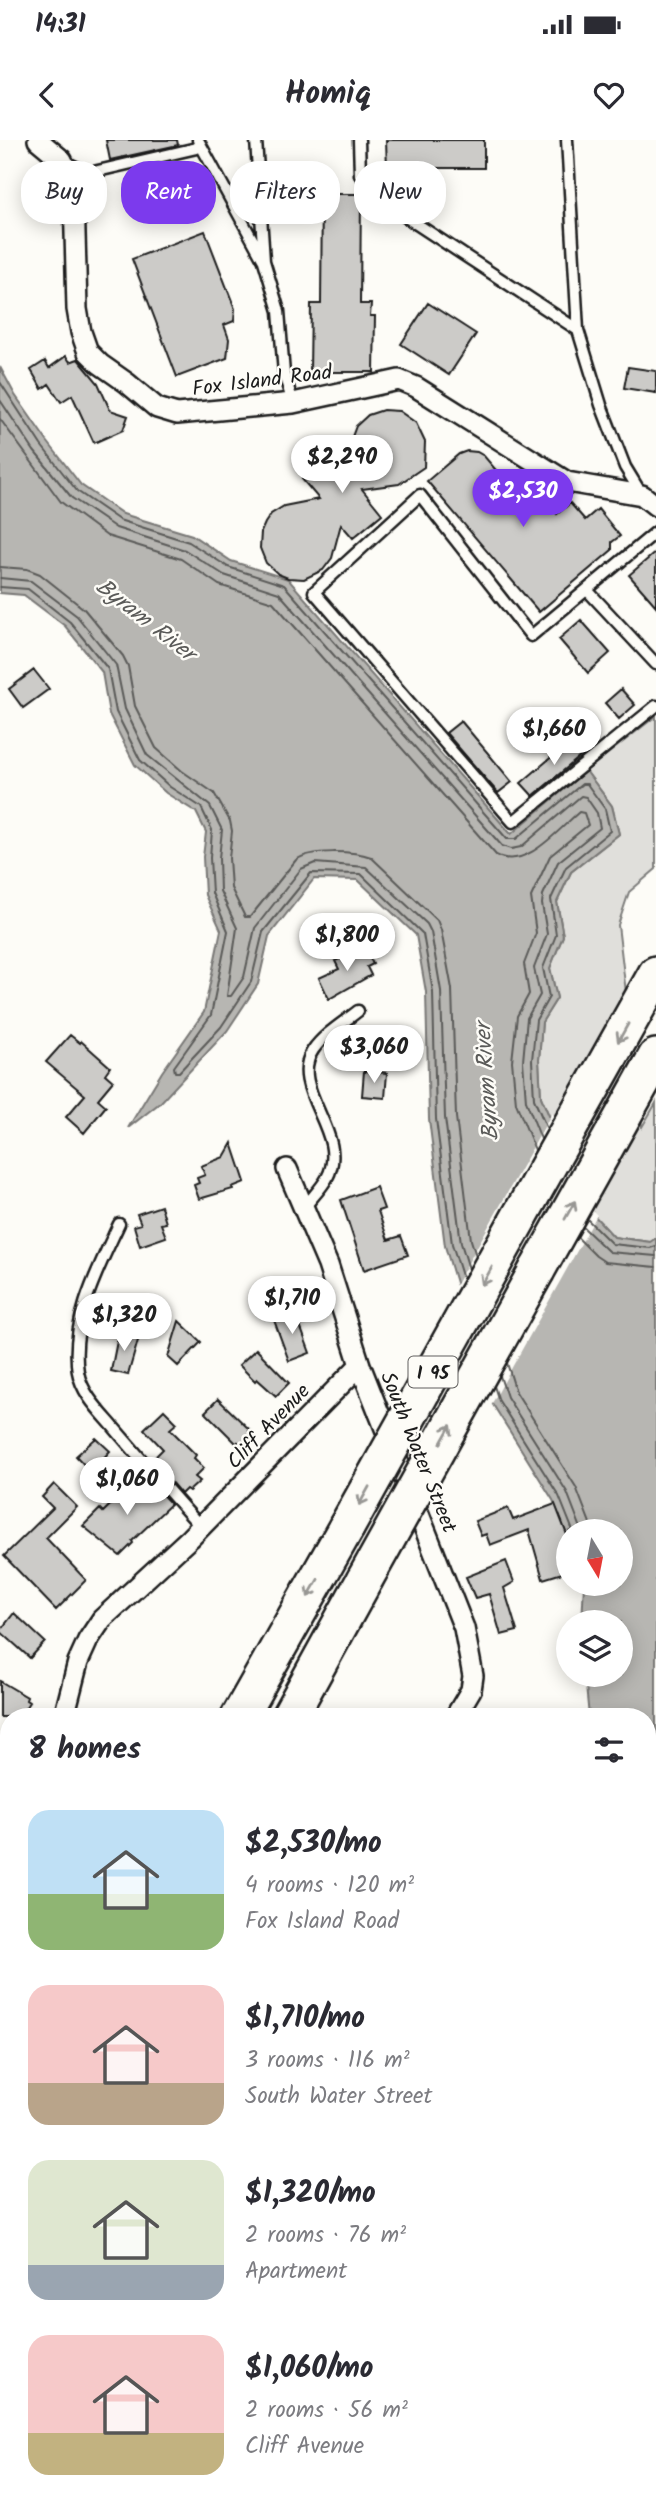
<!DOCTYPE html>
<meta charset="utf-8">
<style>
:root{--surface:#fff;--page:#f2f2f3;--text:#2b2b33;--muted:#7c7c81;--accent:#7c3aed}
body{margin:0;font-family:Kalam,sans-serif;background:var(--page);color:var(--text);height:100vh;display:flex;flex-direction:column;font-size:26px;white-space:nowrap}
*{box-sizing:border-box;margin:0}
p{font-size:23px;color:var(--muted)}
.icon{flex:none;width:38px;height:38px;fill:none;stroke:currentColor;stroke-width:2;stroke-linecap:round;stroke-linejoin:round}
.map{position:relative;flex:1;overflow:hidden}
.panel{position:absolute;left:0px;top:1568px;width:656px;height:800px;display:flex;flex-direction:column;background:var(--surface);border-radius:28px 28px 0 0;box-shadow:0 4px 18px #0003}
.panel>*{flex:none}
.top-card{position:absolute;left:21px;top:21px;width:614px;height:63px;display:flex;gap:14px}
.needle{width:46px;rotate:170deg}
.tools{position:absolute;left:556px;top:1379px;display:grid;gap:14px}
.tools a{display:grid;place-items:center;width:77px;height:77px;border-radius:50%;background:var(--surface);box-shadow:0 4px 18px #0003;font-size:35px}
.price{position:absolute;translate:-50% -60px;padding:0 16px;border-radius:24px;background:#fff;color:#222;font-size:23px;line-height:46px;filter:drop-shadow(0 2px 4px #0008)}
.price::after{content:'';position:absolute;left:50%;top:42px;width:21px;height:16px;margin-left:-10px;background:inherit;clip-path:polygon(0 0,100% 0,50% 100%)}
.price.active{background:var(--accent);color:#fff}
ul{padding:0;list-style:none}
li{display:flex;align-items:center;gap:21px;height:175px;padding:0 28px}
li span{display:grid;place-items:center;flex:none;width:196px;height:140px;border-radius:21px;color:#555}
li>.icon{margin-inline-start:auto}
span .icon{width:84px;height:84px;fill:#fffc;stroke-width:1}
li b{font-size:30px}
h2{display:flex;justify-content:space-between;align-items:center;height:84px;padding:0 28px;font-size:30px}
.chip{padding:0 24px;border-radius:28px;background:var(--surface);box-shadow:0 4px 18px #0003;font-size:24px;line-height:63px}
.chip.active{background:var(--accent);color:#fff}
.status{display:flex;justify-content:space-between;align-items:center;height:49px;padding:0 35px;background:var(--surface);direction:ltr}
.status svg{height:19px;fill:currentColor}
header{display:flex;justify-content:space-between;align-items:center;height:91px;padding:0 28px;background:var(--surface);font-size:32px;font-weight:700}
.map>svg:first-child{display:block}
.green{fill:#e0dfdb;stroke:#7e7e7c;stroke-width:2}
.water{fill:#b7b6b2;stroke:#797876;stroke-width:2}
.pier{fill:#fdfcf7}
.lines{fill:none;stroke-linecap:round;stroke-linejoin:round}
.shore{stroke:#5a5a58;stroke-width:2}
.building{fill:#cccbc8;stroke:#1c1c1c;stroke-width:2}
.service-casing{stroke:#1c1c1c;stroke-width:15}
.minor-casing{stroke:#1c1c1c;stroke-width:24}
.motorway-casing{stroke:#1c1c1c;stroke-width:40}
.service{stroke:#fdfcf7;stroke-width:10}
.minor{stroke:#fdfcf7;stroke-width:19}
.motorway{stroke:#fdfcf7;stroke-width:35}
.motorway-bridge-casing{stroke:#1c1c1c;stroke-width:40;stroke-linecap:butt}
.motorway-bridge{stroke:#fdfcf7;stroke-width:35}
.oneway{stroke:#989794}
.labels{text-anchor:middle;stroke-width:5;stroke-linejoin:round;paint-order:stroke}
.shield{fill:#fdfcf7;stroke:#605f5e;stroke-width:2}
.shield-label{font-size:19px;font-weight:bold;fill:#1c1c1c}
.street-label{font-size:21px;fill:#1c1c1c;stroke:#fdfcf7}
.water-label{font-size:23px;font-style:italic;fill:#5a5a58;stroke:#fdfcf7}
</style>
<div class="status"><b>14:31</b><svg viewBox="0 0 49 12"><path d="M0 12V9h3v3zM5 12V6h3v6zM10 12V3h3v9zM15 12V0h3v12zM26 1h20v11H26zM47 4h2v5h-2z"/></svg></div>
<header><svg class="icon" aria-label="back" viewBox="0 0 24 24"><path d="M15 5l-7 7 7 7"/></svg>Homiq<svg class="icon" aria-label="heart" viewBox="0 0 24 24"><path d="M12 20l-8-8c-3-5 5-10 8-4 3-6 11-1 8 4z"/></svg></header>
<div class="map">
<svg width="656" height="2367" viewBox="0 0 656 2367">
<rect width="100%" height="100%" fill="#fdfcf7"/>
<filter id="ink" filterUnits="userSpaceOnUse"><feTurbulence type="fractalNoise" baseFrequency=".0143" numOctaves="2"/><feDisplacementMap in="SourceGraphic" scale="14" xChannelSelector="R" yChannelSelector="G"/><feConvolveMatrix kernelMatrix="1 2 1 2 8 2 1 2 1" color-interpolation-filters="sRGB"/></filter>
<g filter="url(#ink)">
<path class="green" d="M656 576V729L629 752 618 785 642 987 656 963V1098L651 1102 614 1097 589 1070 541 957 539 920 542 882 557 858 550 828 563 796 557 762 571 732 619 694 612 666 586 631Z"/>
<path class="water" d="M0 227 15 255 47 301 81 345 123 374 192 395 231 421 288 439 511 694 586 631 612 666 619 694 571 732 557 762 563 796 550 828 557 858 542 882 539 920 541 957 589 1070 614 1097 650 1102 656 1098V2177L648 2153V1577H589L585 1535H621V1482H582L584 1444H621V1391H569V1400L553 1360 492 1263 445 1106 429 979 426 852 416 795 358 740 314 739 269 796 258 844 227 891 161 962 128 988 162 932 204 872 221 790 205 755 203 717 206 692 196 672 166 653 135 625 109 574 102 532 65 486 24 455 0 453Z"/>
<path class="pier" d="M552 973 591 1069 597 1075 490 1267 454 1148Z"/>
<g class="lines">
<path class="shore" d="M0 242 41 305 77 351 119 380 189 402 228 427 284 445 507 699H516L582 644H587L605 669 610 691 566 727 551 759 556 795 543 828 549 857 536 880 532 920 534 959 547 989
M0 260 34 311 72 358 116 388 185 410 224 435 279 453 502 706 511 709 521 707 581 656 586 657 597 673 600 688 558 722 543 755 542 764 547 794 534 828 540 855 527 878 523 921 526 961 541 999
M0 279 61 362 107 396 181 419 219 445 273 462 496 715C525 731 558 690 579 672L584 673 588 685 550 716 531 757 536 793 524 824 529 854 517 876 512 921 516 963 535 1010
M0 427 27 429 40 434 84 469 123 516 128 526 135 566 156 608 182 631 214 653 230 681 232 691 229 718 231 748 245 777H250L296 720C311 709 354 711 371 717L437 780 441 790 452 849 456 977 471 1100 476 1116
M0 438 31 441 77 476 116 525 125 569 147 615 210 666 222 690 219 718 220 751 237 788 227 856H231L244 837 255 788 301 729 315 723 366 727 427 784 431 792 441 851 445 978 461 1103 469 1129
M0 447 28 449 70 482 108 529 116 572 140 620 170 647 201 667 212 690 210 718 212 753 228 791 211 875 174 927 175 932H179L221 887 251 842 263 792 311 733 361 734 423 794 433 852 436 979 452 1104 463 1139
M587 1079 612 1104 650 1108 656 1106
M583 1087 609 1112 656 1116
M577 1097 596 1116 605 1122 656 1127
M507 1223 516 1252 576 1347 593 1391
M500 1236 507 1257 567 1352 582 1391
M494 1246 499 1261 559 1356 573 1391"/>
</g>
<path class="building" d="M106 0H177L178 5 110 20Z
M386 0H484V28H387Z
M322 54H361L360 164H371L370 176H375L374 232H310L311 164H321Z
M205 91 235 169 234 181 224 185 229 199 227 218 177 237 132 119Z
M428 163 476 194 449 235 401 204Z
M66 216 70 222 78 219 98 243 110 270 128 276 123 290 94 303 72 255 61 262 49 244 42 249 31 230 45 221 49 228Z
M628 227 656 231V253L624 248Z
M383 270 399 271 416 283 425 302 424 327 399 344 362 349 382 374 353 398 341 384 332 418 323 430 304 439 288 438 278 434 266 423 260 408 261 392 265 383 271 374 284 366 319 359 302 339 331 314 341 326 356 286 368 275Z
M467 311 477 312 484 316 518 356 532 345 557 374 570 363 585 380 598 369 620 396 612 402V410L539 472 427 341 459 314Z
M656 412V466L629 435Z
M581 480 610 513 588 533 559 499Z
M34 530 49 549 23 568 9 549Z
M621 549 635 565 619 579 605 563Z
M461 581 512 642 498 653 446 593Z
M575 597 587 611 533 656 521 643Z
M364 807 373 824 367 827 371 835 329 859 319 838 339 829 335 821Z
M70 895 80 903 81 901 110 927 105 934 113 941 98 959 106 966 84 993 66 977 85 955 46 922Z
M364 931 387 933 385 958 362 956Z
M232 1003 245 1042 232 1047 233 1049 199 1059 194 1045 199 1043 197 1038 205 1035 201 1026 224 1017Z
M376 1047 384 1069 378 1071 388 1100 401 1096 408 1115 364 1130 341 1060Z
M161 1066 166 1083 161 1084 166 1097 140 1106 134 1086 141 1084 137 1074Z
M108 1160 109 1194 91 1196 89 1177 94 1161Z
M295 1172 310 1213 289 1221 274 1180Z
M179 1181 201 1202 178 1226 168 1217Z
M119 1191 139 1197 128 1235 111 1231Z
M256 1209 289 1243 276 1256 257 1239 255 1241 239 1225Z
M218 1259 250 1290 249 1291 252 1294 241 1305 238 1302 237 1304 205 1272Z
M164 1270 177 1283 170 1289 196 1315 194 1318 204 1328 195 1337 200 1341 189 1351 186 1349 181 1354 164 1334 168 1331 155 1317 163 1309 144 1289Z
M96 1298 110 1311 91 1332 76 1316Z
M136 1340 147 1351 153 1345 171 1364 132 1401 133 1403 120 1416 83 1386 100 1369 103 1372Z
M54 1344 77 1367 46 1398 86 1440 56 1470 4 1416 53 1368 42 1357Z
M555 1364 569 1400V1431L543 1439 529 1390 490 1405 486 1394 481 1396 475 1381 508 1368 513 1380Z
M506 1421 514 1442 504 1448 517 1491 501 1495 489 1454 475 1458 466 1437Z
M14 1473 45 1502 30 1518 0 1491Z
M0 1541 27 1557 26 1560 29 1562 20 1577H0Z"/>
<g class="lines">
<defs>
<path id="service" d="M198 0 263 119
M256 0 264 121 279 171 284 234 293 263
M359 0 360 35 406 77 578 190
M567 0 578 190 601 265 625 327 642 355
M65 22 89 33 201 7
M656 392 531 496 420 355 314 452 513 682 656 566
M587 450 656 524
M304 1068C311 1058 321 1049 327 1038 351 994 287 949 313 910 324 894 343 883 358 871
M119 1084C98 1129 70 1181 78 1232 82 1255 102 1273 116 1290 144 1323 172 1355 201 1387
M0 1760 9 1744"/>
<path id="minor" d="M38 0 62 20 69 35 74 55 77 169 81 192 88 212 100 224 127 243 157 268 177 274 293 263 399 240 416 247 567 342 642 355 656 366
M287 1029 328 1125 360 1225 464 1488 473 1536 471 1550 455 1577
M64 1577 78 1522 88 1500 102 1479 190 1398 360 1225
M0 1711 9 1715
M579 2359 580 2367
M91 2367 92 2359
M360 2367V2359"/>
<path id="motorway" d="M520 1076 656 834
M537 1130 656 917
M239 1577 346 1388
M289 1577 365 1439
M0 1999 9 1984
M0 2101 9 2085"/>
</defs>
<use href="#service" class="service-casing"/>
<use href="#minor" class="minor-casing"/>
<use href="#motorway" class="motorway-casing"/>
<use href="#service" class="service"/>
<use href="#minor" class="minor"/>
<use href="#motorway" class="motorway"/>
<defs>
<path id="motorway-bridge" d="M346 1388 520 1076
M365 1439 537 1130"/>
</defs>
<use href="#motorway-bridge" class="motorway-bridge-casing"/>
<use href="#motorway-bridge" class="motorway-bridge"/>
</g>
<defs><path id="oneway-shaft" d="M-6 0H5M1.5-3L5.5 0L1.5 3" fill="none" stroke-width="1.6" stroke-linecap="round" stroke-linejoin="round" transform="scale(1.75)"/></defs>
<g class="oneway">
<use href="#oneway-shaft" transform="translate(623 893) rotate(119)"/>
<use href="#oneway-shaft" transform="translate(570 1070) rotate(-61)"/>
<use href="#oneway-shaft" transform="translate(487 1136) rotate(119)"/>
<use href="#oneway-shaft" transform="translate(446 1294) rotate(-61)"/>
<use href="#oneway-shaft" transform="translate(364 1356) rotate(119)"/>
<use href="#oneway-shaft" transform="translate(313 1448) rotate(120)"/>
</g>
</g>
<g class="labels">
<rect class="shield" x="408.5" y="1216.5" width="49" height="31" rx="5"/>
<g class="shield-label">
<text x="433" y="1239">I 95</text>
</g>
<g class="street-label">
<text transform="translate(262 240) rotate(-7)" y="7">Fox Island Road</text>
<text transform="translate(268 1286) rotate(-46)" y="7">Cliff Avenue</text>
<text transform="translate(419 1312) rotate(68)" y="7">South Water Street</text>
</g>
<g class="water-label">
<text transform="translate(146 479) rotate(38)" y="8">Byram River</text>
<text transform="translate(486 942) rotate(-94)" y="8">Byram River</text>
</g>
</g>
</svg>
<div class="tools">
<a><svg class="needle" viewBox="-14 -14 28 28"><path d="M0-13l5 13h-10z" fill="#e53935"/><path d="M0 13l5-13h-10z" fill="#7c7c81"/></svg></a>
<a><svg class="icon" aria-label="layers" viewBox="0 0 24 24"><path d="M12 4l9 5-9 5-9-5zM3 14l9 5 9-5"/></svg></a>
</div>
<b class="price" style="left:342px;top:355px">$2,290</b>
<b class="price active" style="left:523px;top:389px">$2,530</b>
<b class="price" style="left:554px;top:627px">$1,660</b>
<b class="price" style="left:347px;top:833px">$1,800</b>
<b class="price" style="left:374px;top:945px">$3,060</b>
<b class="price" style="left:292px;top:1196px">$1,710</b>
<b class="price" style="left:124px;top:1213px">$1,320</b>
<b class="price" style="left:127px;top:1377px">$1,060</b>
<div class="top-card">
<a class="chip">Buy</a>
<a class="chip active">Rent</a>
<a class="chip">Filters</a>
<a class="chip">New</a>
</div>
<section class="panel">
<h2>8 homes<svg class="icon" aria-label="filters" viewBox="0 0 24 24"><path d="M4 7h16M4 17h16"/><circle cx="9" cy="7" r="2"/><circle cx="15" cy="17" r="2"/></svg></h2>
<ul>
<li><span style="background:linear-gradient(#bfe0f5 60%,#8fb573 0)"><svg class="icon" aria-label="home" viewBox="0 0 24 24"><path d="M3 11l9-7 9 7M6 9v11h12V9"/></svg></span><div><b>$2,530/mo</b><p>4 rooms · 120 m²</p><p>Fox Island Road</p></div></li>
<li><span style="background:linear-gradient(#f6c9c9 70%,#b9a48a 0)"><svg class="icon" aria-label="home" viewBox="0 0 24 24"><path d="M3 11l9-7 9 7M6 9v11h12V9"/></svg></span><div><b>$1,710/mo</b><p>3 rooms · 116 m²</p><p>South Water Street</p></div></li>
<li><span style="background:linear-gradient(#dfe7d0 75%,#9aa5b1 0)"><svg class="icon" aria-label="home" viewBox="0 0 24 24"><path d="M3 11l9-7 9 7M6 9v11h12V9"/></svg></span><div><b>$1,320/mo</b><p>2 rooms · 76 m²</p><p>Apartment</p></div></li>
<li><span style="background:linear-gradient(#f6c9c9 70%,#c2b280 0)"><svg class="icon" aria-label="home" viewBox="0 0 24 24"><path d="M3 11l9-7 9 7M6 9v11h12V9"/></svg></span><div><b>$1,060/mo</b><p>2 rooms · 56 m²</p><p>Cliff Avenue</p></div></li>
</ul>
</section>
</div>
